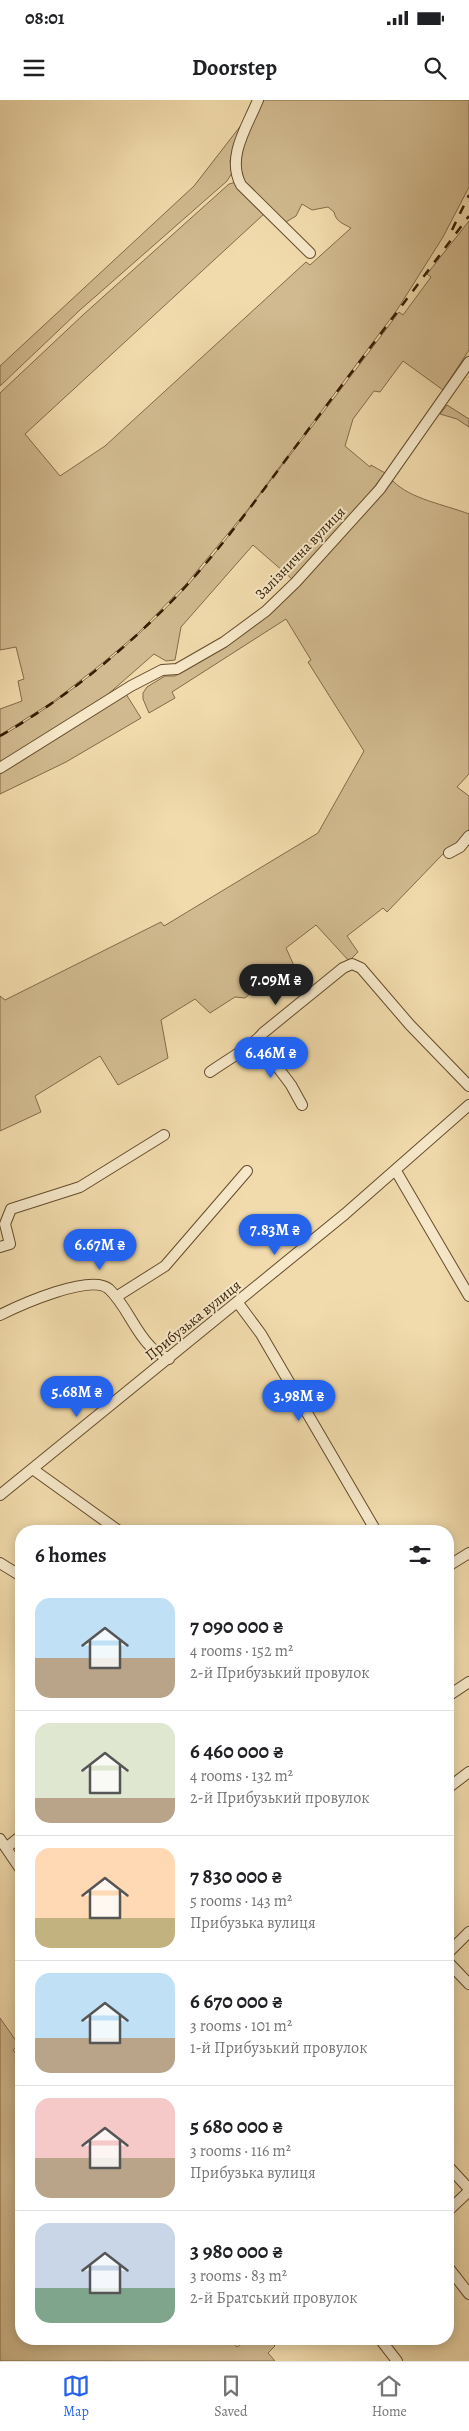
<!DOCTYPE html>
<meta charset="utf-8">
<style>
:root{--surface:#fff;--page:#f6f6f6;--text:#202124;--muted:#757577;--line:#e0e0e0;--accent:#2563eb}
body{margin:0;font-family:Alegreya,serif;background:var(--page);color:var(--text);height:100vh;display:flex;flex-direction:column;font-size:19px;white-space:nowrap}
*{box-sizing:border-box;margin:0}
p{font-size:16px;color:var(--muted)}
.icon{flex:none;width:28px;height:28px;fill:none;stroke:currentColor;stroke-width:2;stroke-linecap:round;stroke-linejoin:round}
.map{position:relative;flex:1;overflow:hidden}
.sheet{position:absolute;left:15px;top:1425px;width:439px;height:820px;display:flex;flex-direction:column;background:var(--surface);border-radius:20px;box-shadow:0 2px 12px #0003}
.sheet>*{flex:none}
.price{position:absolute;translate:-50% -42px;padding:0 11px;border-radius:18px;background:var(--accent);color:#fff;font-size:16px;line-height:32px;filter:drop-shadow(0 1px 2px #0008)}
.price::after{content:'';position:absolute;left:50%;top:30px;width:15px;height:11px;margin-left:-8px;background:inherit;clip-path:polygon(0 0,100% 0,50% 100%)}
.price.selected{background:#222;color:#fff}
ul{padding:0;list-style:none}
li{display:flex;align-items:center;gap:15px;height:125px;padding:0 20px}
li+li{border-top:1px solid var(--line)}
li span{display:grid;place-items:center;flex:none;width:140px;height:100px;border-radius:15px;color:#555}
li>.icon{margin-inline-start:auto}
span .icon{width:60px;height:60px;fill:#fffc;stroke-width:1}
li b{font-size:21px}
h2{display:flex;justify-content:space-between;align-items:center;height:60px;padding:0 20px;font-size:21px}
.status{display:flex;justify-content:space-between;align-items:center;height:35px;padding:0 25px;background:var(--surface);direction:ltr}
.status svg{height:14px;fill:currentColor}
header{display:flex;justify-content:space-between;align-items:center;height:65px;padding:0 20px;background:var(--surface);font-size:22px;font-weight:600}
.menu{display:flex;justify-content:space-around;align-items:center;height:70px;border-top:1px solid var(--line);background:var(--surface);font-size:14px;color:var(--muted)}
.menu a{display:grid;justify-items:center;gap:2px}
.menu .selected{color:var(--accent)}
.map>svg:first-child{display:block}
.green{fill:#d1ba8f;stroke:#836a48}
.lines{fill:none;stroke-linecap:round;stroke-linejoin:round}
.minor-casing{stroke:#644b2b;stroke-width:12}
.minor{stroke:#f6e8c9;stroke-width:10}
.rail{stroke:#351b00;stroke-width:2.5;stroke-dasharray:9 9;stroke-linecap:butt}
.labels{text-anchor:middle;stroke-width:4;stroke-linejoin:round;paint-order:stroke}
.street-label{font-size:15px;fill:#351b00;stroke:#f6e8c9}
</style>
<div class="status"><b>08:01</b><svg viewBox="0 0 49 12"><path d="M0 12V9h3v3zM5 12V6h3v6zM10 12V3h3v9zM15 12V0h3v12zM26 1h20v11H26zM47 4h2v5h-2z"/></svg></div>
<header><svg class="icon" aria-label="menu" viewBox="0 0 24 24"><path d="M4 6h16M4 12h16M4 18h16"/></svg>Doorstep<svg class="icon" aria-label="search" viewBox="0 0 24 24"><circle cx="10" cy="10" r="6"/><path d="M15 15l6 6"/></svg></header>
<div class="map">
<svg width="469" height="2261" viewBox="0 0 469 2261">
<rect width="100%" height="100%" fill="#f1dbac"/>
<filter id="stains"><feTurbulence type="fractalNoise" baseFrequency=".004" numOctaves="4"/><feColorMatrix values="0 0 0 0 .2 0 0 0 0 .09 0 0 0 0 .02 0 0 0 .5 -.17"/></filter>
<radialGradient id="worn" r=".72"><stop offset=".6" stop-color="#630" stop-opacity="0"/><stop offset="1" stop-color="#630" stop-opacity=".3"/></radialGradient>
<path class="green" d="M262 0H469V87L443 137 397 210 249 408 187 483 137 534 100 565 54 601 0 635V609L22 601 18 581 24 579 16 547 0 550V293L84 214 229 84 236 82 264 114 25 334 60 376 105 346 306 162 310 165 351 128C344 124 336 122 334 112L328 107 312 110 302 104 296 116 286 122C275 111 242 87 238 73 233 53 254 18 262 0Z
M242 24 230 61 232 73 227 81 80 210 0 286V266L194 86Z
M469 121V250L443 290 403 261 380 292 374 291 353 319 345 346 370 367 371 365 385 373 366 398 292 479 253 445 181 527 175 560 166 561 154 554 106 596 0 663V637C70 596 133 544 188 485 220 449 248 410 277 372 318 319 359 266 399 212L403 215 431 177 427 174Z
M447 305 469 319V327L457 319 440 314Z
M393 381C410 399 446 405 469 414V674L457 687 469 696V734L442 755 387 812 383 808 347 836 358 852 349 861 316 825 286 848 296 870 272 889 257 888 245 898 235 897 210 913 195 899 161 920 168 958 118 985 100 956 35 996 41 1012 0 1031V896L5 900 161 822 164 826 318 733 364 651 308 562 311 560 286 519 172 592 175 598 149 613 143 599V593L147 587 165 576H175L226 546 269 514 300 485Z
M126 594 141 618 66 662 0 694V673Z
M0 1918 19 1945 13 1950 21 1960V2239H230L237 2247 248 2239H269L275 2246 268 2253 275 2261H0Z"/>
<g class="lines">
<defs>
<path id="minor" d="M258 0C247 27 226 57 241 85L310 153
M0 668 131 586 162 570 177 569 224 542 266 511 296 482 380 389 469 262
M449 753 460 747 469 736
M258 941 291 985 302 1005
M210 972C225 961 253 946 263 933L343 868 352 864 361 868 410 925 469 986
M396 1071 469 1196
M0 1147 10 1144 5 1124 11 1109 80 1087 164 1035
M116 1197 165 1166 247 1071
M238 1203 261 1234 376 1431
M0 1215C20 1205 91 1173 109 1189 126 1205 134 1230 150 1246 155 1252 162 1255 169 1259
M34 1370 119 1431
M0 1395 345 1114 469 1005
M0 1463 21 1476
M448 1466 469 1453
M448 1596 469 1582
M448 1688 469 1672
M0 1739 21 1770
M6 1748 21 1736
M448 1853 469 1832
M448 1862 469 1884
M448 2066 469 2089
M448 2111 469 2091
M448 2167 469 2194
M380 2239 397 2261"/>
</defs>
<use href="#minor" class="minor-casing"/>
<use href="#minor" class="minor"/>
<path class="rail" d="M452 130 469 95
M0 636C70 596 132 544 187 485 231 436 269 382 308 330 362 259 415 188 469 116"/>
</g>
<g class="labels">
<g class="street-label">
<text transform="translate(300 453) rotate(-46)" y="5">Залізнична вулиця</text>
<text transform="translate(193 1220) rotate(-39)" y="5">Прибузька вулиця</text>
</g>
</g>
<rect width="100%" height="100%" filter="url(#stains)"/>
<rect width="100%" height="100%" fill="url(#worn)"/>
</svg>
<b class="price selected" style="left:276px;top:906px">7.09M ₴</b>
<b class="price" style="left:271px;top:979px">6.46M ₴</b>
<b class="price" style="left:275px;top:1156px">7.83M ₴</b>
<b class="price" style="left:100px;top:1171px">6.67M ₴</b>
<b class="price" style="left:77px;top:1318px">5.68M ₴</b>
<b class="price" style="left:299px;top:1322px">3.98M ₴</b>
<section class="sheet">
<h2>6 homes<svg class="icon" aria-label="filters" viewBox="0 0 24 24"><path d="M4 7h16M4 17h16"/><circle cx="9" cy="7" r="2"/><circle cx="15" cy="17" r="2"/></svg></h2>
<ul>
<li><span style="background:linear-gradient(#bfe0f5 60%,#b9a48a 0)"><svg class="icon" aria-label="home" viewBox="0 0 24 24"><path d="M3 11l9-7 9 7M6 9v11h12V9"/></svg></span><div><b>7 090 000 ₴</b><p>4 rooms · 152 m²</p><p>2-й Прибузький провулок</p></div></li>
<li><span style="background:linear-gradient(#dfe7d0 75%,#b9a48a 0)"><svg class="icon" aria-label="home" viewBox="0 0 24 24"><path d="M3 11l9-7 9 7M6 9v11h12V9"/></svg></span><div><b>6 460 000 ₴</b><p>4 rooms · 132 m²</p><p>2-й Прибузький провулок</p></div></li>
<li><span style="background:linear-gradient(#ffd9b3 70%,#c2b280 0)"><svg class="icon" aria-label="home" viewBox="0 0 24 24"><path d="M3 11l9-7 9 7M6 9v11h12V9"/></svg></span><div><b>7 830 000 ₴</b><p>5 rooms · 143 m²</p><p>Прибузька вулиця</p></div></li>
<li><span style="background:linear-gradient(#bfe0f5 65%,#b9a48a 0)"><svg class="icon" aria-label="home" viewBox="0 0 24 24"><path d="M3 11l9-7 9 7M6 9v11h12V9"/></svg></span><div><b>6 670 000 ₴</b><p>3 rooms · 101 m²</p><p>1-й Прибузький провулок</p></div></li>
<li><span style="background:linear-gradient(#f6c9c9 60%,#b9a48a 0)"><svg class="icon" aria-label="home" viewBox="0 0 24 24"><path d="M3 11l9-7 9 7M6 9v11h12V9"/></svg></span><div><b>5 680 000 ₴</b><p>3 rooms · 116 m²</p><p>Прибузька вулиця</p></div></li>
<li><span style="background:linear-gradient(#c9d6e8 65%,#7fa58c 0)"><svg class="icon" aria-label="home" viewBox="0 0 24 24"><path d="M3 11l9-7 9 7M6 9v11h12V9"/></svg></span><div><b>3 980 000 ₴</b><p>3 rooms · 83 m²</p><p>2-й Братський провулок</p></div></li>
</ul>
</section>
</div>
<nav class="menu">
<a class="selected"><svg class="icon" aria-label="map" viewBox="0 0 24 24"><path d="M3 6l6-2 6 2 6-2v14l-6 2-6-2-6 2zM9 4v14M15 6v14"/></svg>Map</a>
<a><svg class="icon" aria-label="saved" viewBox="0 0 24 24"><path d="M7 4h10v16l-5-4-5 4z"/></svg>Saved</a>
<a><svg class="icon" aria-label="home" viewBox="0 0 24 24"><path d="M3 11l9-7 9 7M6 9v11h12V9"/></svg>Home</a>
</nav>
